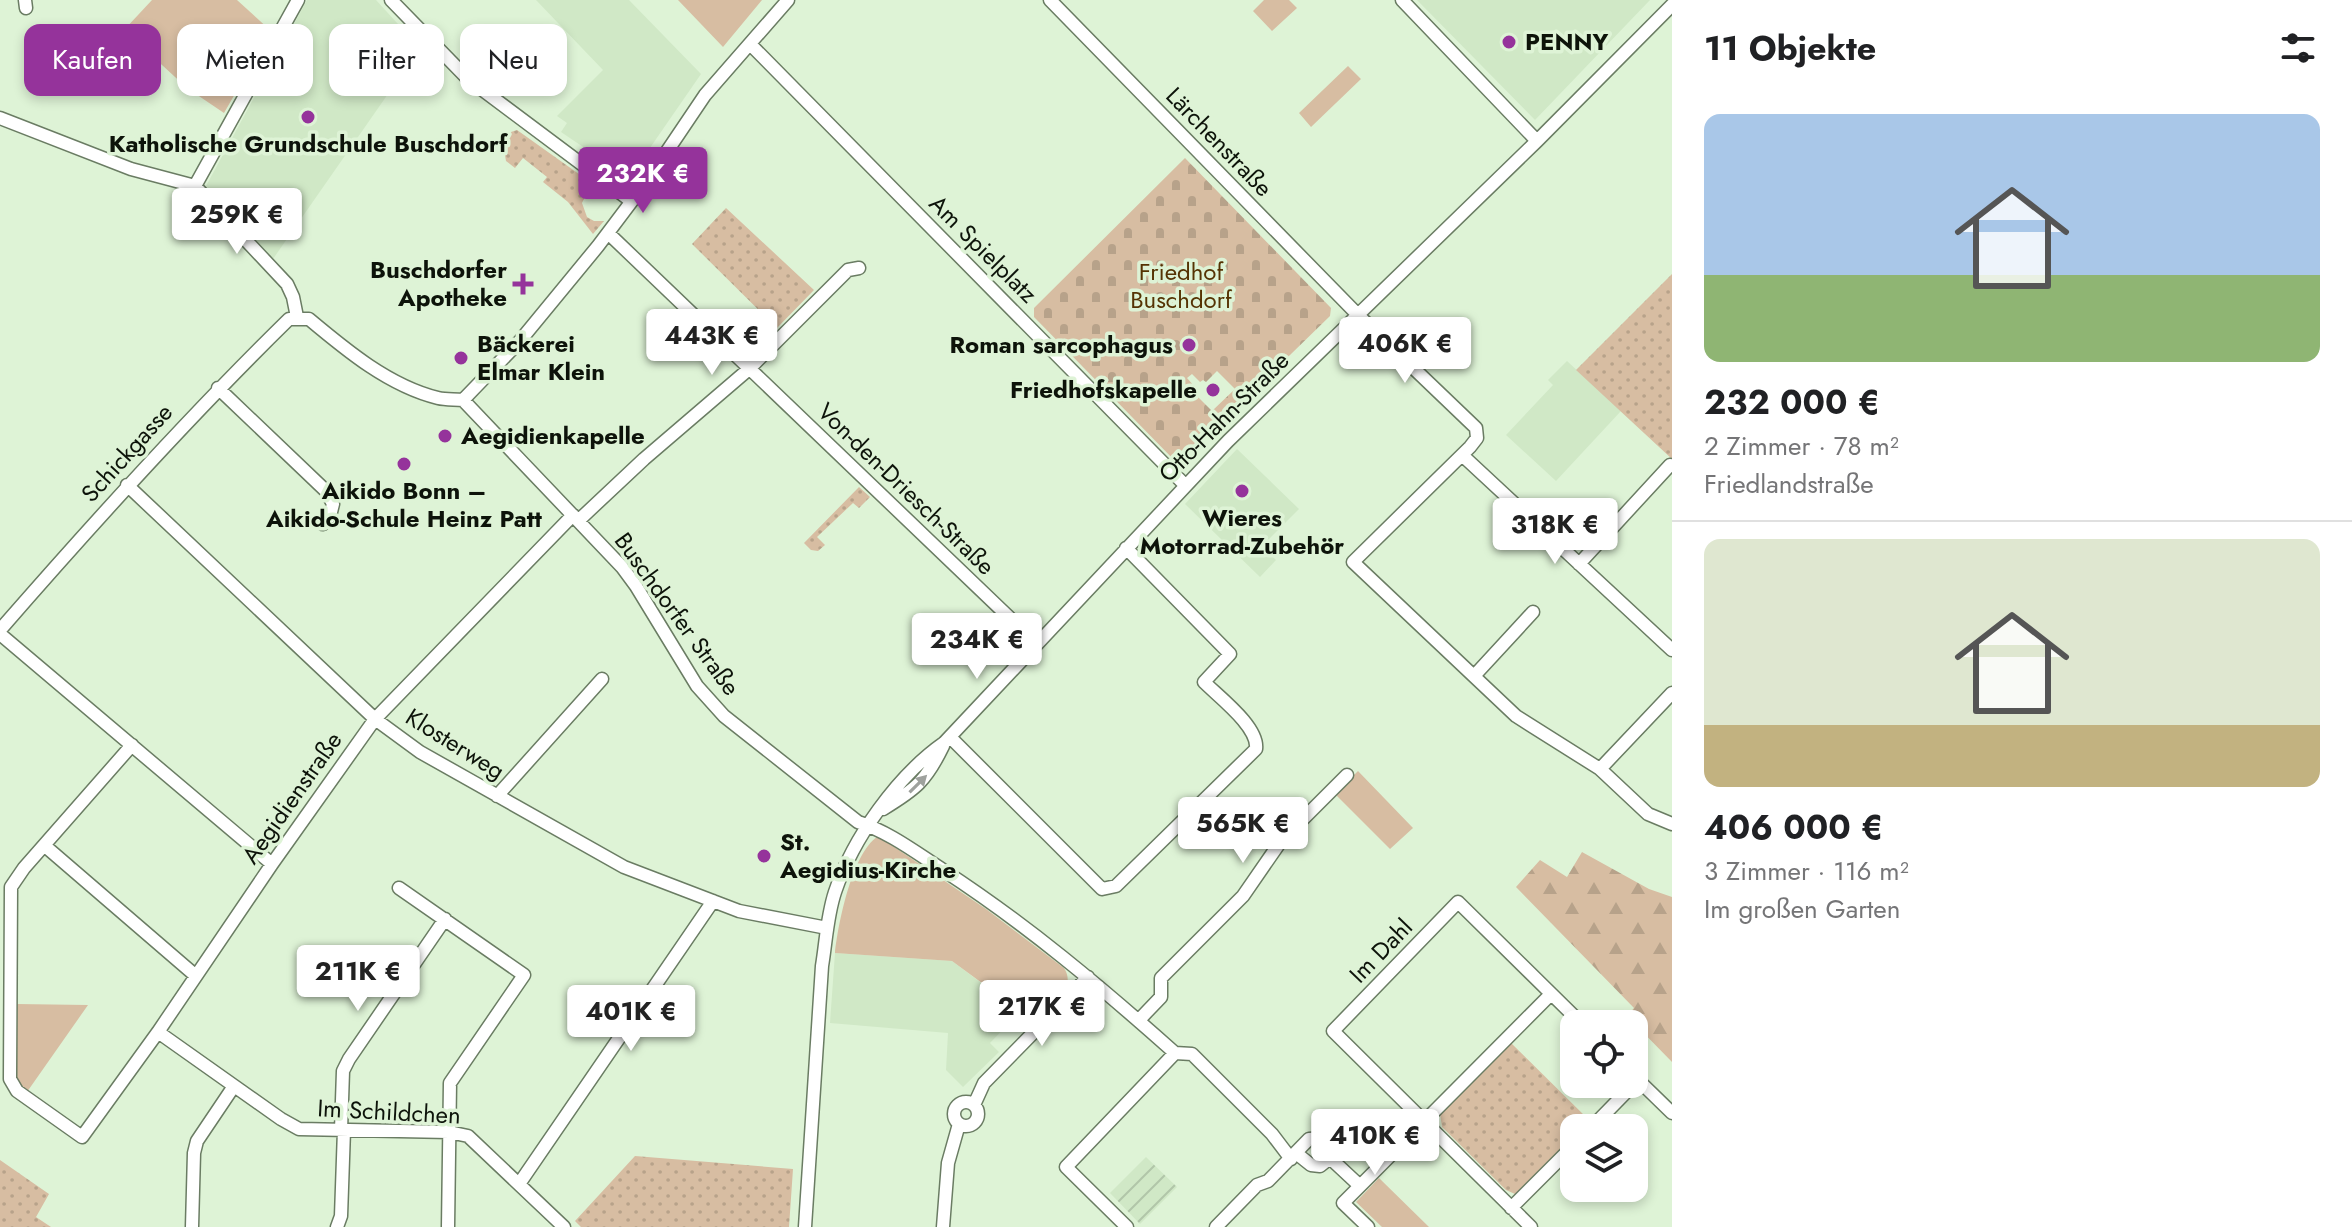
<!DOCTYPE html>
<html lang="de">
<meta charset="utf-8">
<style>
:root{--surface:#fff;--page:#f6f6f6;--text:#202124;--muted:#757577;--line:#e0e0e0;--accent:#95339b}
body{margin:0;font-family:Jost,sans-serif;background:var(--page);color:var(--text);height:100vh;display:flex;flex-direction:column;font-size:30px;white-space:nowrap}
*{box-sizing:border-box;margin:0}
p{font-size:26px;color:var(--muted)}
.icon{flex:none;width:44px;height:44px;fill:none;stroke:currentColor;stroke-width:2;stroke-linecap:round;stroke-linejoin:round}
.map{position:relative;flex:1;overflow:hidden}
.drawer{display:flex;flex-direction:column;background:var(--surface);width:680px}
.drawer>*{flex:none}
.hud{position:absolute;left:24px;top:24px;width:760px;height:72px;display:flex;gap:16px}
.buttons{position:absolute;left:1560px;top:1010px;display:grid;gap:16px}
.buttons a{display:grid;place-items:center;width:88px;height:88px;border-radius:16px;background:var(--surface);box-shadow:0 4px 12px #0003;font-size:40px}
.price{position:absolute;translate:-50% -68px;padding:0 18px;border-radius:8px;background:#fff;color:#222;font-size:26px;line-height:52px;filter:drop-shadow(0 2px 4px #0008)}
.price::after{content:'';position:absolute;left:50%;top:48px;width:24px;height:18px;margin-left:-12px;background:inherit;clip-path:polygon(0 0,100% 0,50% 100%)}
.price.active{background:var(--accent);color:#fff}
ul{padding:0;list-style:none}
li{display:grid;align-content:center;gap:16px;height:424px;padding:0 32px}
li+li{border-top:2px solid var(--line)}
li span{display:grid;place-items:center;height:248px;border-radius:16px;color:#555}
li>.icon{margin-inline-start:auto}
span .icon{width:144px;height:144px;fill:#fffc;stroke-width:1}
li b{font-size:34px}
h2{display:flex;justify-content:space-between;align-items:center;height:96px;padding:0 32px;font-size:34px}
.pill{padding:0 28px;border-radius:16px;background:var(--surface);box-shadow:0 4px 12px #0003;font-size:28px;line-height:72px}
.pill.active{background:var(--accent);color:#fff}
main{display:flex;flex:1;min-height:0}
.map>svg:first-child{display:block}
.built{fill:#d0e8c6}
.industrial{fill:url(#industrial-furrows)}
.grass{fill:url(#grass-dots)}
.forest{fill:url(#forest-firs)}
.cemetery{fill:url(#cemetery-stones);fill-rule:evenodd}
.green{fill:#d7bda2}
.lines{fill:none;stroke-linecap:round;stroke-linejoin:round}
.street-casing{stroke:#6a7c63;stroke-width:15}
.street{stroke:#fff;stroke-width:12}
.oneway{fill:#9ea19d}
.poi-dot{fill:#95339b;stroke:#def3d6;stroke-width:3}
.labels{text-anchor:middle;stroke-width:7;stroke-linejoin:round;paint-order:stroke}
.poi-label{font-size:24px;font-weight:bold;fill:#0d130a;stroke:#def3d6;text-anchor:start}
.street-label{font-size:24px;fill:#0d130a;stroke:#def3d6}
.park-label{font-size:24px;fill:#553303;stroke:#def3d6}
</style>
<main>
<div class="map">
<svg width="1672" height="1227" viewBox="0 0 1672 1227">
<defs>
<pattern id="industrial-furrows" width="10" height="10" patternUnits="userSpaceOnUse" patternTransform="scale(2)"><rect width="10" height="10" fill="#d0e8c6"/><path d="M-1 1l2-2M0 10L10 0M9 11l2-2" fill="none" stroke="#b1c6a9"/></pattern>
<pattern id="grass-dots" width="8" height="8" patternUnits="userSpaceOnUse" patternTransform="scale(2)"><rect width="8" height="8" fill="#d7bda2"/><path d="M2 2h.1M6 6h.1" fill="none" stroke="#b7a28a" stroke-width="1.8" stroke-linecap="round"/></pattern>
<pattern id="forest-firs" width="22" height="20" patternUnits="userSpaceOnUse" patternTransform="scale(2)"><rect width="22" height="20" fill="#d7bda2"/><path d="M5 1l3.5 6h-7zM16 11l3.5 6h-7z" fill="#b7a28a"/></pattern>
<pattern id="cemetery-stones" width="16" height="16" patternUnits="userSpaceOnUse" patternTransform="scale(2)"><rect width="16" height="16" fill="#d7bda2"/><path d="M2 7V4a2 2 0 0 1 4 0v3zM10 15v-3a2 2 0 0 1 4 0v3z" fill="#b7a28a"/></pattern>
</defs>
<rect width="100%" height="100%" fill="#def3d6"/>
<path class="built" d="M307 0H376L420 48 273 259 206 186Z
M536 0H629L701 74 634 171 623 174 561 132 567 123 557 116 603 70Z
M1417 0H1650L1535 120Z
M1567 361 1621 411 1556 481 1506 435 1553 385 1548 380Z
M1237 449 1299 509 1262 546 1276 560 1260 577 1185 504Z
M835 953 952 961 1020 1012 990 1043 999 1052 963 1087 946 1070 948 1033 830 1023Z"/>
<path class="industrial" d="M1146 1157 1177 1187 1140 1224 1110 1193Z"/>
<path class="grass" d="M517 130 600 189C590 191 586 194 582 203L587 217 594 221H604L593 234 568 202 543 182 547 177 523 158 515 168 506 161 503 144 511 132Z
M726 208 814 290 777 328 692 244Z
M1672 274V459L1576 370Z
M859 487 870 497 859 508 853 503 817 537 825 545 818 551 811 550 804 543Z
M1510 1042 1590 1121 1584 1128H1574V1138L1524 1189 1515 1194 1506 1190 1442 1127 1440 1114Z
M635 1156 793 1169 789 1227H581L575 1221Z
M0 1160 49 1194 36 1217 51 1227H0Z"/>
<path class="forest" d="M1582 852 1649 889 1672 897V1062L1627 1016 1634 1008 1516 887 1540 860 1567 877Z"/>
<path class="cemetery" d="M1185 158 1331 308 1330 316 1178 464 1034 317V308ZM1217 371 1235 389 1212 411 1192 391 1195 387 1187 378 1192 374 1200 382 1203 380 1206 382Z"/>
<path class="green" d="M152 0H237L271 31 224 113 187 88 124 30Z
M678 0H762L723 47Z
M1264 0H1289L1297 8 1272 31 1253 11Z
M1348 66 1361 79 1311 127 1299 113Z
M1358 771 1413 828 1390 849 1335 794Z
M877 837 881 838 986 909 1064 968C1078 989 1049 1008 1035 1022L952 961 835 953C838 924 852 854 877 837Z
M16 1004 88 1005 27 1092 18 1083 16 1077Z
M1379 1178 1429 1227H1382L1356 1202Z"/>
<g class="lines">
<defs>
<path id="street" d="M25 0 26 8
M391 0 468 79 631 201
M1050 0 1358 315 1476 428 1477 438 1470 447 1353 562 1516 716 1600 769 1648 814 1672 824
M1402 0 1537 141
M750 44 1185 485
M0 118 131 169 195 186 287 284 293 297 297 317
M195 186 298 0
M608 233 1037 644
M218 388 326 491 333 504 330 516 323 524
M463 400 519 342 598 246 647 181 705 95 788 0
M1462 455 1672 650
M127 485 375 719 420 752 624 867 739 911 827 928
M579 520 644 459 749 369 848 270 859 268
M1579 564 1670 465
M0 630C94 522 187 419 289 319H309C346 350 389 386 438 398 446 400 455 399 463 400L622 567 636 586 697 686 724 716 858 822C889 832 915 852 943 870 1026 924 1101 987 1175 1053L1192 1054 1272 1134 1291 1159
M0 634 272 864
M1474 676 1533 612
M950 737 1102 889 1116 886 1256 749C1259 727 1219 697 1204 682L1230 654 1126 548
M132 745 24 868 11 887 10 1079 17 1091 82 1137 158 1032 272 864 375 719 573 515
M1600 769 1672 693
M497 796 602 679
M883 809C916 789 926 781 943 746
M45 846 196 976
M399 888 524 975 450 1083 448 1227
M1139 1020 1161 997V978L1243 896 1281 841 1347 775
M158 1032 281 1119 299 1129 449 1132 468 1136 564 1227
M1634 1076 1672 1113
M954 1114a12 12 0 1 1 24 0a12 12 0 1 1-24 0Z
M974 1105 984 1083 1088 977
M1591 1128 1638 1080
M341 1130 343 1071 349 1059 445 919
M1330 1158 1360 1186 1343 1203 1368 1227
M519 1184 713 901
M1360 1186 1551 994
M1511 1208 1574 1145
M192 1227 194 1153 197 1141 234 1086
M337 1227 341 1216 344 1130
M805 1227 822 966C826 942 827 916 835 892 853 838 897 776 944 743L1228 441 1537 141 1672 5
M943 1227 948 1163 959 1124
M1127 1227 1066 1167 1175 1053
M1216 1227 1257 1185 1268 1181 1309 1139 1323 1138 1331 1149 1330 1158 1320 1166 1311 1165 1296 1153
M1531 1227 1333 1031 1458 902 1582 1024"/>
</defs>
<use href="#street" class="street-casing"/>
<use href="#street" class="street"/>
</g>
<defs><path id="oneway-solid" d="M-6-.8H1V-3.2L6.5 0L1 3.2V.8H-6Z" transform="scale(2)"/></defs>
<use class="oneway" href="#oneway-solid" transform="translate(918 784) rotate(-45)"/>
<g class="poi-dot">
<circle cx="1509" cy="42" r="8"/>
<circle cx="308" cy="117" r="8"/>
<path d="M519 272h8v8h8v8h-8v8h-8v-8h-8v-8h8z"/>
<circle cx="1189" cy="345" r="8"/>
<circle cx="461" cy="358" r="8"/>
<circle cx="1213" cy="390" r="8"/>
<circle cx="445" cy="436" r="8"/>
<circle cx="404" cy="464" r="8"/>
<circle cx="1242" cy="491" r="8"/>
<circle cx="764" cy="856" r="8"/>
</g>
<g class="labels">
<g class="poi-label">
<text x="1525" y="50">PENNY</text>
<text x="308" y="152" text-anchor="middle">Katholische Grundschule Buschdorf</text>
<text x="507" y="278" text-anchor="end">Buschdorfer<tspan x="507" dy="28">Apotheke</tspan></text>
<text x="477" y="352">Bäckerei<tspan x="477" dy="28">Elmar Klein</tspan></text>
<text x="1173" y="353" text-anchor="end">Roman sarcophagus</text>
<text x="1197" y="398" text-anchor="end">Friedhofskapelle</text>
<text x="461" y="444">Aegidienkapelle</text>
<text x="404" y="499" text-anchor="middle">Aikido Bonn –<tspan x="404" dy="28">Aikido-Schule Heinz Patt</tspan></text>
<text x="1242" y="526" text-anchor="middle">Wieres<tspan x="1242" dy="28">Motorrad-Zubehör</tspan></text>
<text x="780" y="850">St.<tspan x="780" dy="28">Aegidius-Kirche</tspan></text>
</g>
<g class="street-label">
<text transform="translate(1219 142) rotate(46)" y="8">Lärchenstraße</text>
<text transform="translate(983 249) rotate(45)" y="8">Am Spielplatz</text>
<text transform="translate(1224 417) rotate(-45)" y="8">Otto-Hahn-Straße</text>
<text transform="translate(127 453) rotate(-48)" y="8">Schickgasse</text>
<text transform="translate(906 489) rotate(44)" y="8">Von-den-Driesch-Straße</text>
<text transform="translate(677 614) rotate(54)" y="8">Buschdorfer Straße</text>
<text transform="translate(455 744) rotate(32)" y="8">Klosterweg</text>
<text transform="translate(292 798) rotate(-55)" y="8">Aegidienstraße</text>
<text transform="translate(1381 951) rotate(-46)" y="8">Im Dahl</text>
<text transform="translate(389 1112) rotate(3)" y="8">Im Schildchen</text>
</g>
<g class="park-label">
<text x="1181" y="280">Friedhof<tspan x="1181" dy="28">Buschdorf</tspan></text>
</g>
</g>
</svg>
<div class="buttons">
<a><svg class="icon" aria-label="locate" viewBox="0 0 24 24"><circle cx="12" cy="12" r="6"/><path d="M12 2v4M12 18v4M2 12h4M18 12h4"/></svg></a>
<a><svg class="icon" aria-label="layers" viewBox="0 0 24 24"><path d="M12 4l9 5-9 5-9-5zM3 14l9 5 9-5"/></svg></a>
</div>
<b class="price active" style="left:643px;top:215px">232K €</b>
<b class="price" style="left:237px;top:256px">259K €</b>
<b class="price" style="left:712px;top:377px">443K €</b>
<b class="price" style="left:1405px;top:385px">406K €</b>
<b class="price" style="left:1555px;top:566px">318K €</b>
<b class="price" style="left:977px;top:681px">234K €</b>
<b class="price" style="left:1243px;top:865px">565K €</b>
<b class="price" style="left:358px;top:1013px">211K €</b>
<b class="price" style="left:1042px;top:1048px">217K €</b>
<b class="price" style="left:631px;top:1053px">401K €</b>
<b class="price" style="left:1375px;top:1177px">410K €</b>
<div class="hud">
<a class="pill active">Kaufen</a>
<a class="pill">Mieten</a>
<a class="pill">Filter</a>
<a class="pill">Neu</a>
</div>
</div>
<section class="drawer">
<h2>11 Objekte<svg class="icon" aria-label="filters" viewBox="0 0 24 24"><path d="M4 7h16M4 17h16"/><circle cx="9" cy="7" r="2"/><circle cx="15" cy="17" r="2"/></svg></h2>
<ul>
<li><span style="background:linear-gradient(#a9c7e8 65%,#8fb573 0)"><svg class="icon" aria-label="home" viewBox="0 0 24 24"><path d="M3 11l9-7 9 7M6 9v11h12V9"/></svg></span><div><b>232 000 €</b><p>2 Zimmer · 78 m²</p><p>Friedlandstraße</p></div></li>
<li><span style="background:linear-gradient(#dfe7d0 75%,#c2b280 0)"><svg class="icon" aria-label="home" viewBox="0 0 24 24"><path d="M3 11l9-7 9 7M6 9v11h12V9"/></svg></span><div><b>406 000 €</b><p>3 Zimmer · 116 m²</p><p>Im großen Garten</p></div></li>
</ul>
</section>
</main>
